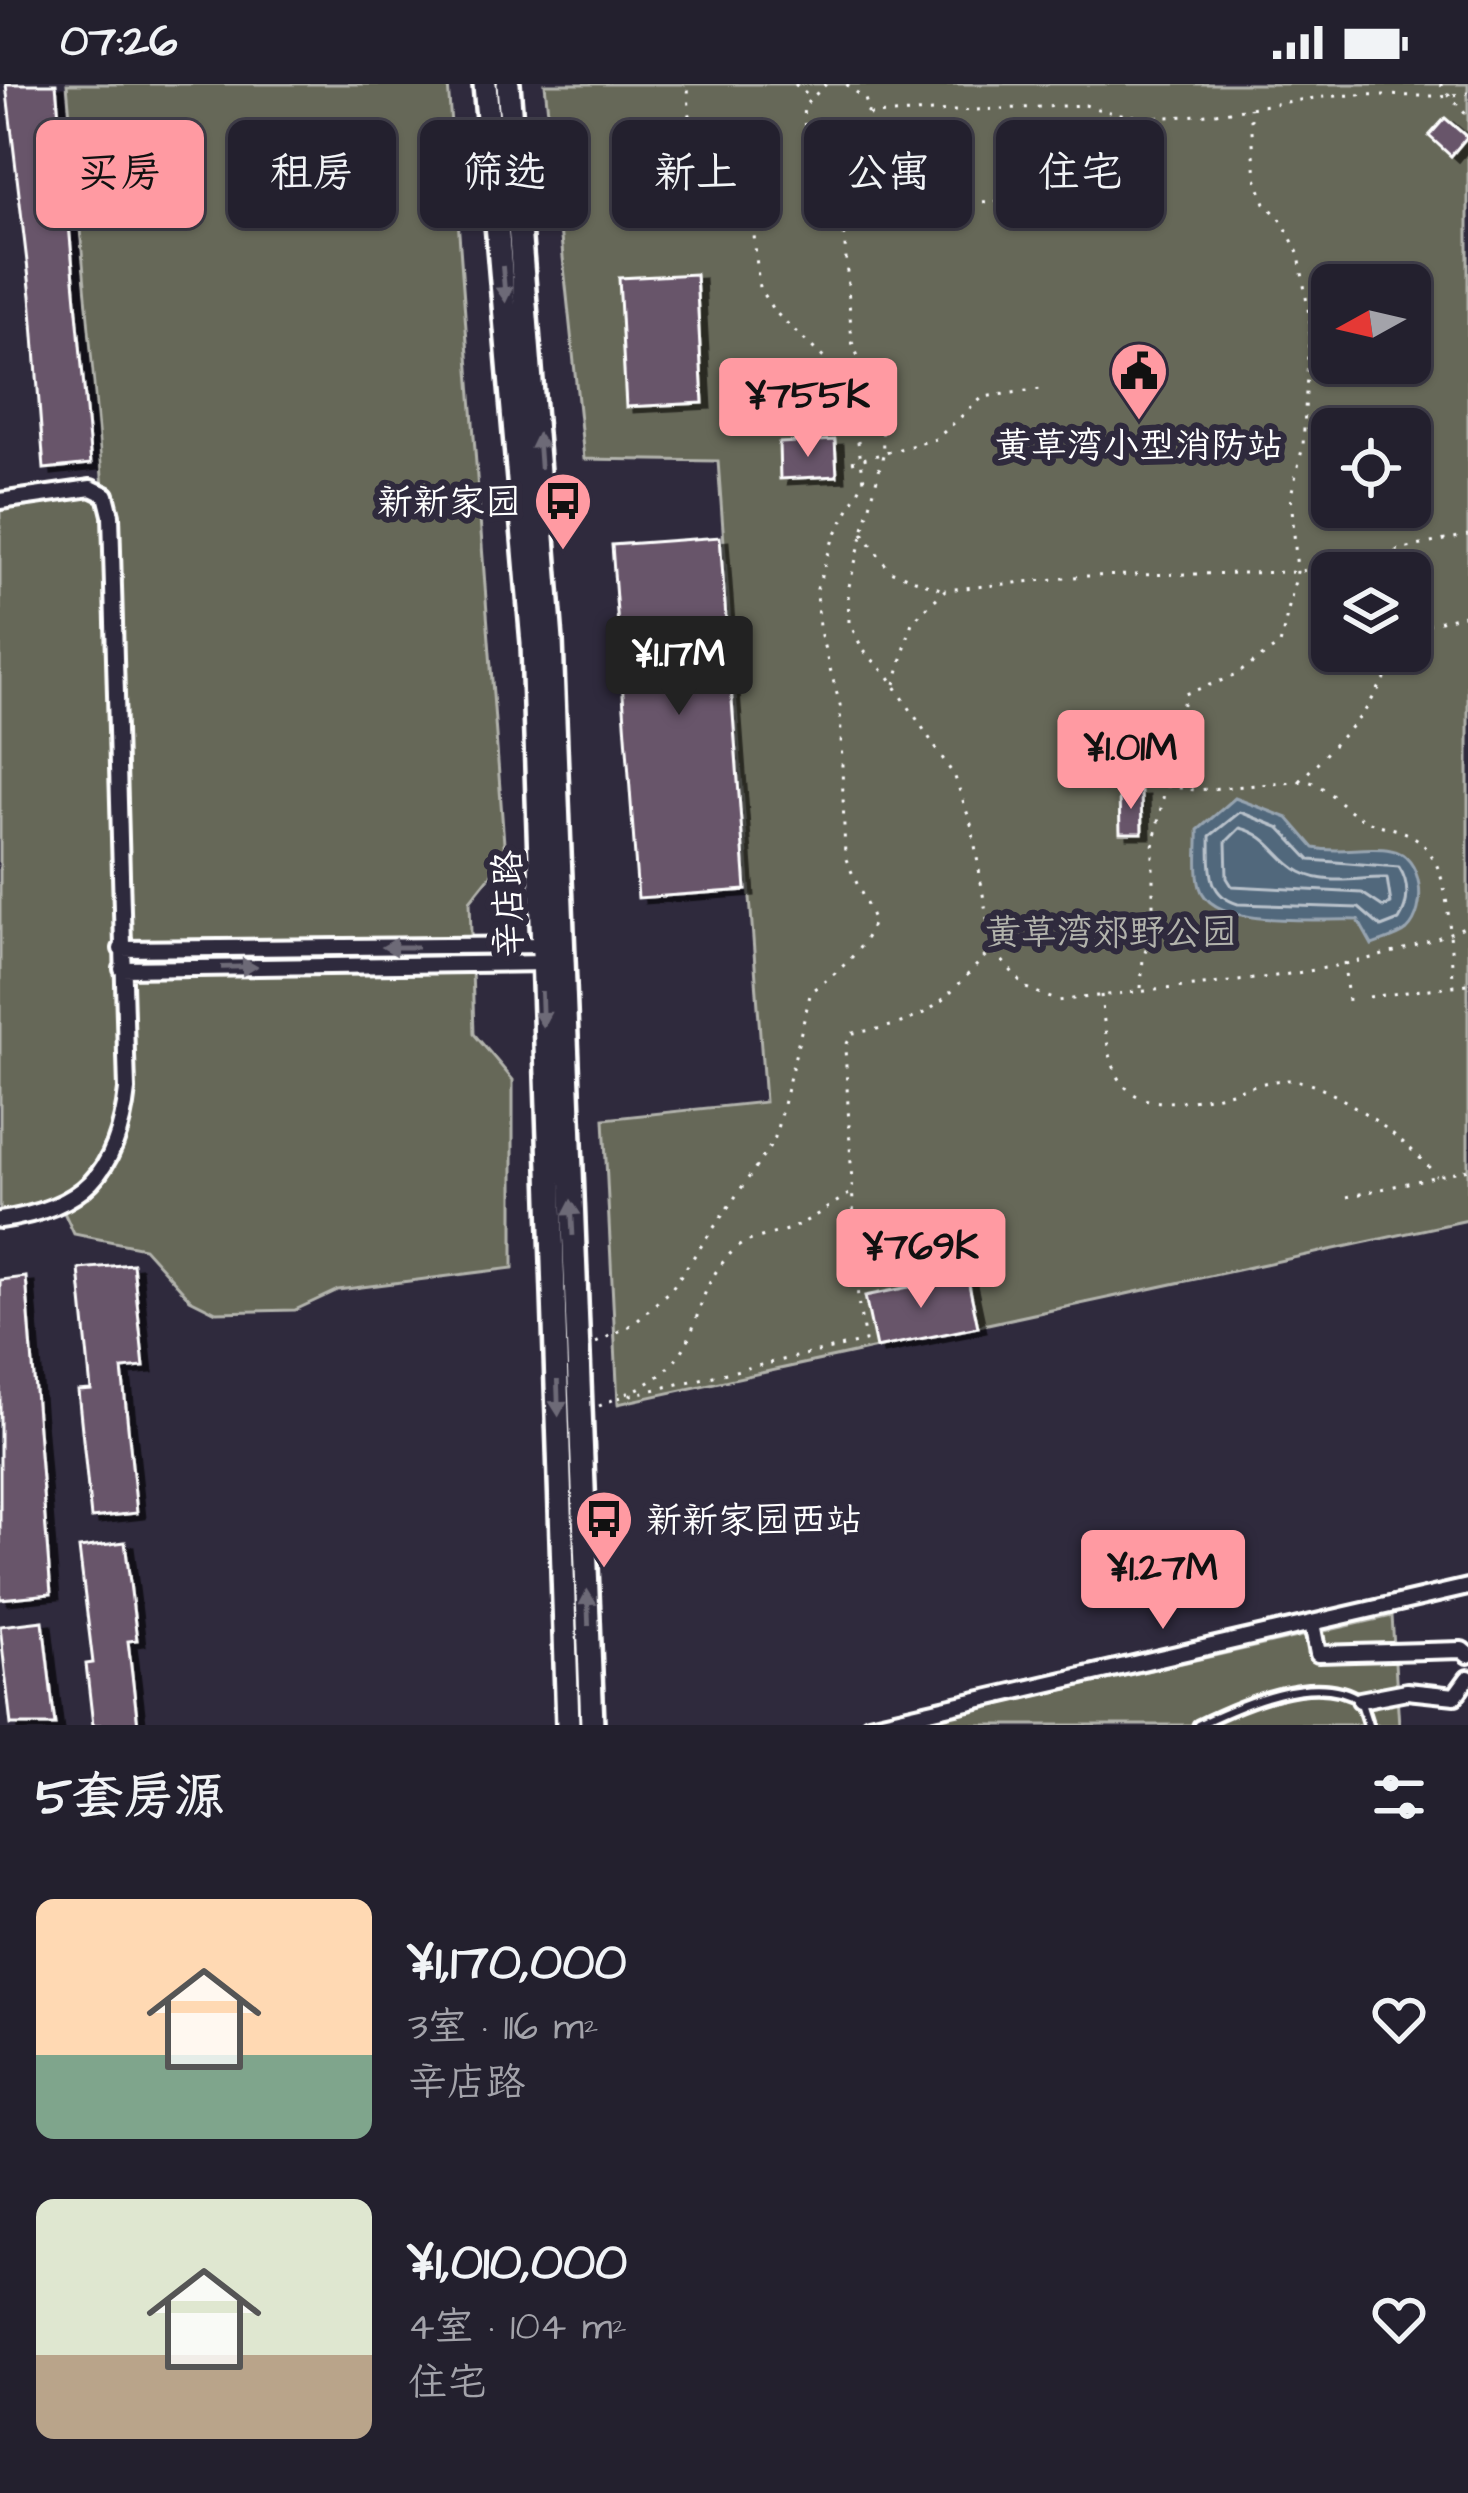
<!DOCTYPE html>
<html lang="zh">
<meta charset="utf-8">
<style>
:root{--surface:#23202e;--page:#2f2d3a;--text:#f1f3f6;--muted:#a3a3aa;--line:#403e4a;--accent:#ff9aa2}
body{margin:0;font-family:"Architects Daughter","LXGW WenKai TC",sans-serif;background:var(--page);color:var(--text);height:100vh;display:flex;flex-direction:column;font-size:45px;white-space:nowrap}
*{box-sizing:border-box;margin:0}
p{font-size:39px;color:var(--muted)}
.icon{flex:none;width:66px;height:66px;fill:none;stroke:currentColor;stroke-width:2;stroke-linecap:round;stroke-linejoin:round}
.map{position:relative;height:1641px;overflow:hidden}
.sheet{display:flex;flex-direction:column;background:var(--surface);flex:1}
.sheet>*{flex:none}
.top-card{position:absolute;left:36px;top:36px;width:1398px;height:108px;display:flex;gap:24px}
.needle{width:78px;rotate:262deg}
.tools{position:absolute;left:1311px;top:180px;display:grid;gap:24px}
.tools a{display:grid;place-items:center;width:120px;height:120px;border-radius:18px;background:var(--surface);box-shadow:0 3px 9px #0004,0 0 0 3px var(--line);font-size:60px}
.price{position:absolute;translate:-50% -102px;padding:0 27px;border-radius:12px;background:var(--accent);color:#111;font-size:39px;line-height:78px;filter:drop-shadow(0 3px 6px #0008)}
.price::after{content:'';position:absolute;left:50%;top:72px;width:36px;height:27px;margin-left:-18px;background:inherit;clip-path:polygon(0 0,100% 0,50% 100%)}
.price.on{background:#222;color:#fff}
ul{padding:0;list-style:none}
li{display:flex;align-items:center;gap:36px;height:300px;padding:0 36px}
li span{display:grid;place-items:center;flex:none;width:336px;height:240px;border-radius:18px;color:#555}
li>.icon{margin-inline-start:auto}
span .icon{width:144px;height:144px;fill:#fffc;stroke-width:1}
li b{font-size:51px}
h2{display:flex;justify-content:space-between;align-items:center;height:144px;padding:0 36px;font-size:51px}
.pill{padding:0 42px;border-radius:18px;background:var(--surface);box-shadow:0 3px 9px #0004,0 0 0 3px var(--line);font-size:42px;line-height:108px}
.pill.on{background:var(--accent);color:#111}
.status{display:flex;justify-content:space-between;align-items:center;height:84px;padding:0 60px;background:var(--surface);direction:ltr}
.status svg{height:33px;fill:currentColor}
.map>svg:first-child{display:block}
.green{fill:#666759;stroke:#b2b3ac;stroke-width:3;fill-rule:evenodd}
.water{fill:#51677c;stroke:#97a4b0;stroke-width:3}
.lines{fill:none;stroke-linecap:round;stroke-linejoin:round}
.shore{stroke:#b9c2cb;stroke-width:3}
.building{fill:#68546a;stroke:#fff;stroke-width:3;filter:url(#shadow)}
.lane-casing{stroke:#fff;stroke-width:15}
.street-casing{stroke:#fff;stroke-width:22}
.primary-casing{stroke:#fff;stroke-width:30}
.path{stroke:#fff;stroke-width:3;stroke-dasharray:3 9;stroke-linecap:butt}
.lane{stroke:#2f2a3d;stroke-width:6}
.street{stroke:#2f2a3d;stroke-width:14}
.primary{stroke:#2f2a3d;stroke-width:21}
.oneway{fill:#6d6a77}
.labels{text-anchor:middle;stroke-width:12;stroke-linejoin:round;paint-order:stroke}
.poi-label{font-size:36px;fill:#fff;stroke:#2f2a3d}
.street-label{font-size:36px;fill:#fff;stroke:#2f2a3d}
.park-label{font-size:36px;fill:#b2b3ac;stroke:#2f2a3d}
</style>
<div class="status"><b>07:26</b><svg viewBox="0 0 49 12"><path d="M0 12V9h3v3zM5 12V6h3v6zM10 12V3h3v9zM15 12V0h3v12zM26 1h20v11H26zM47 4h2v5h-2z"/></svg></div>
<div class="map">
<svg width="1468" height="1641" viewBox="0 0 1468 1641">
<defs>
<filter id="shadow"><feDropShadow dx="8" dy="5" stdDeviation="0" flood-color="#0009"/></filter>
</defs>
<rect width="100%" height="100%" fill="#2f2a3d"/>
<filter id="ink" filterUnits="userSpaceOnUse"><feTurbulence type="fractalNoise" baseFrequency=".00833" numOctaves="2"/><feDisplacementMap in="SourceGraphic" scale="24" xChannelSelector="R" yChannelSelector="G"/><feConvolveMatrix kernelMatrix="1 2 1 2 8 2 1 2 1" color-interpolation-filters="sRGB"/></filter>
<g filter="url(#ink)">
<path class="green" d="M67 0H448L505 773 470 817 474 950 513 996V1184L338 1206 295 1226 216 1228 190 1215 144 1164 74 1150 62 1124 0 1136V417L103 403Z
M545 0H1468V1136L618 1320 604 1035 765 1018 718 377 584 375ZM1332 201H1410V279H1332ZM1332 345H1410V423H1332ZM1332 489H1410V567H1332Z
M1392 1532 1399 1641H906Z"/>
<path class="water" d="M1235 714 1288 734 1314 764C1340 770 1366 761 1391 766 1423 771 1428 826 1407 846 1399 853 1382 857 1372 861L1358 836C1320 834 1212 846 1200 803 1195 786 1199 763 1198 746Z"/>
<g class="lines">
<path class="shore" d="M1240 728 1280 744 1310 776 1399 783C1410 800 1409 820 1399 836L1381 843 1359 824 1238 820C1205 810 1211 781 1210 752Z
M1240 744C1271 751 1277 775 1301 788 1327 802 1360 793 1387 794L1391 820 1383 823 1362 809 1232 802 1227 794 1226 758Z"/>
</g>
<path class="building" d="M6 0H56L91 380 44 385 31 212Z
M1445 34 1467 53 1451 72 1429 52Z
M696 190 703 319 626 323 619 194Z
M835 356 837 392 780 395 779 359Z
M720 453 746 806 638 814 612 461Z
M1141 707 1142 749H1120L1119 708Z
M133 1180 144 1283 122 1285 137 1429 91 1434 78 1307 91 1306 79 1185Z
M967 1191 978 1243 876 1264 865 1212Z
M26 1193 51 1510 0 1515V1196Z
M125 1458 137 1556 128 1557 138 1641H93L86 1580 93 1579 79 1464Z
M43 1537 55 1641H11L0 1542Z"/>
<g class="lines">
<defs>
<path id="lane" d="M1198 1641C1239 1621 1316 1586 1360 1616L1368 1641"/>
<path id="street" d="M0 417 91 404 106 411 111 431 127 1006C118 1089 83 1125 0 1136
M121 865 548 861
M122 885 549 879
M1312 1539 1318 1570 1462 1566 1468 1571
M1360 1616 1407 1607 1455 1612 1468 1594
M869 1641 1468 1503"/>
<path id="primary" d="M485 0 533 559 568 1641
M508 0 551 557 592 1641"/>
</defs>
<use href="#lane" class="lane-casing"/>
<use href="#street" class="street-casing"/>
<use href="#primary" class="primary-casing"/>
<path class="path" d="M795 0 807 11
M826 0 804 22C795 83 886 74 865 15L846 0
M1440 0 1468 33
M869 31 1085 21C1167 50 1253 18 1337 12 1380 8 1426 16 1468 9
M866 48C894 59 917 62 916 97
M849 63 883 100 916 99 948 119 1037 116 1050 111 1117 34
M838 66 852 258 882 330 883 371 848 506 849 538 863 566 889 593 955 693 972 743 992 865 1026 904 1058 917C1189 899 1348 897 1468 841
M852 378 936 355 983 313 1041 305
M863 449 890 487 943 506
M1410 557 1429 540 1468 530
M895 600 912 538 945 506 1085 492 1297 488 1468 451
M1300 697 1363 630 1402 567
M1167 702 1195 706 1308 697C1331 705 1341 723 1361 734 1377 743 1398 743 1414 753 1455 779 1448 859 1454 902
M1344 878 1348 917
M1141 904 1143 874 1153 847V762L1185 610 1234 592 1280 561 1297 488 1291 411 1303 362 1310 237 1299 171 1283 138 1265 119 1256 93 1250 24
M1101 911C1111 1011 1124 1033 1227 1009 1248 1004 1269 995 1291 996 1331 998 1413 1060 1436 1092
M1369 913 1468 900
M1347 1113 1468 1085
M596 1259 635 1239 672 1204 774 1057 811 907C835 891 868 864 873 835L845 773 840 621 819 544 817 505 833 455 864 396 851 313 829 279 774 227 759 204 753 140 703 85 689 27 688 0
M626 1310C716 1272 679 1219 734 1166 747 1153 777 1151 794 1143 814 1134 832 1120 851 1109
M618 1314 865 1257 858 1217 845 963 853 949C933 938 939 920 992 865
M599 1322 617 1314"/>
<use href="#lane" class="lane"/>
<use href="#street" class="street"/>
<use href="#primary" class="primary"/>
</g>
<defs><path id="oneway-solid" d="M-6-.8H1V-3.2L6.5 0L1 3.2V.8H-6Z" transform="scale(3)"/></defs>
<g class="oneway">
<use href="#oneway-solid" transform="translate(504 200) rotate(85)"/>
<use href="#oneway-solid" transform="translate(539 367) rotate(-94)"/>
<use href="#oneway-solid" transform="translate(400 863) rotate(180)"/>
<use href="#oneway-solid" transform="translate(239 883) rotate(-1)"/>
<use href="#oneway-solid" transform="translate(542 925) rotate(88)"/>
<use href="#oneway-solid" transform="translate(572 1134) rotate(-93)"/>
<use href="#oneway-solid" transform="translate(558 1314) rotate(88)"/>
<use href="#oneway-solid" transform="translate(588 1524) rotate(-92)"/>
</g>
</g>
<defs>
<symbol id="civic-pin" viewBox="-11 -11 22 30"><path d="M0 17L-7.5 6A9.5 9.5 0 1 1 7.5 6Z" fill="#ff9aa2" stroke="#2f2a3d"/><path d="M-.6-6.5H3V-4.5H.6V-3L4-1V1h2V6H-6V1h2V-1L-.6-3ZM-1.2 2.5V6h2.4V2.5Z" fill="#111"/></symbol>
<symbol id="bus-pin" viewBox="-11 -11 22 30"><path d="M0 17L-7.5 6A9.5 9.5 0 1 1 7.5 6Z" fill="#ff9aa2" stroke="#2f2a3d"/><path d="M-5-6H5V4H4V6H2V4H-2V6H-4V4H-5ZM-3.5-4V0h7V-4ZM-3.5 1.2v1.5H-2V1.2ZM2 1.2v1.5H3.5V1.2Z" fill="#111"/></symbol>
</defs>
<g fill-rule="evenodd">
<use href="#civic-pin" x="1106" y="254" width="66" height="90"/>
<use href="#bus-pin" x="530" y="384" width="66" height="90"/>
<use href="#bus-pin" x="571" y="1402" width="66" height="90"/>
</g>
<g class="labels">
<g class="poi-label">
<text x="1139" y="373">黄草湾小型消防站</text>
<text x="521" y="430" text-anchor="end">新新家园</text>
<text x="646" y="1448" text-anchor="start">新新家园西站</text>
</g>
<g class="street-label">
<text transform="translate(507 820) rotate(-91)" y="13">辛店路</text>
</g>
<g class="park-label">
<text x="1111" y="860">黄草湾郊野公园</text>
</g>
</g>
</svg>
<div class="tools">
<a><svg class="needle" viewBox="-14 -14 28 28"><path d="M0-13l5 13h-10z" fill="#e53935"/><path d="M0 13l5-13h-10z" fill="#a3a3aa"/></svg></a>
<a><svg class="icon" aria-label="locate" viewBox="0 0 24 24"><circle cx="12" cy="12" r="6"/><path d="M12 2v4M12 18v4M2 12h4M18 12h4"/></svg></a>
<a><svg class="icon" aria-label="layers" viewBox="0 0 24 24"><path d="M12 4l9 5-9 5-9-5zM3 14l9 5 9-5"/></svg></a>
</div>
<b class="price" style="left:808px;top:376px">¥755K</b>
<b class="price on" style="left:679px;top:634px">¥1.17M</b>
<b class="price" style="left:1131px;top:728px">¥1.01M</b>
<b class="price" style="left:921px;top:1227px">¥769K</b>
<b class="price" style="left:1163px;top:1548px">¥1.27M</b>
<div class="top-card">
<a class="pill on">买房</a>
<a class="pill">租房</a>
<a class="pill">筛选</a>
<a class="pill">新上</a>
<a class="pill">公寓</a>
<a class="pill">住宅</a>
</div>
</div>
<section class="sheet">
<h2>5套房源<svg class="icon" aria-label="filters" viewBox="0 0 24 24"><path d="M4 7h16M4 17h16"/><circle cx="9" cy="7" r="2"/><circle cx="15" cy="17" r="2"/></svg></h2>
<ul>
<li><span style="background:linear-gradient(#ffd9b3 65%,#7fa58c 0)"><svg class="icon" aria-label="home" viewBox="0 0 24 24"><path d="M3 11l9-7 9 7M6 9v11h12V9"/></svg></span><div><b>¥1,170,000</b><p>3室 · 116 m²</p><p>辛店路</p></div><svg class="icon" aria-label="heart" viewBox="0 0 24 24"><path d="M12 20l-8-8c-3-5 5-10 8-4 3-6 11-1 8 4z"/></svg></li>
<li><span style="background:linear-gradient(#dfe7d0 65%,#b9a48a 0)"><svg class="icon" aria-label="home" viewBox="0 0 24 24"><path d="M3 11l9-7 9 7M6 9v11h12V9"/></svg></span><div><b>¥1,010,000</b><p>4室 · 104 m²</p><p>住宅</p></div><svg class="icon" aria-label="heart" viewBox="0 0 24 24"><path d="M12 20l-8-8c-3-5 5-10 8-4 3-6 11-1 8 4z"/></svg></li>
</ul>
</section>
